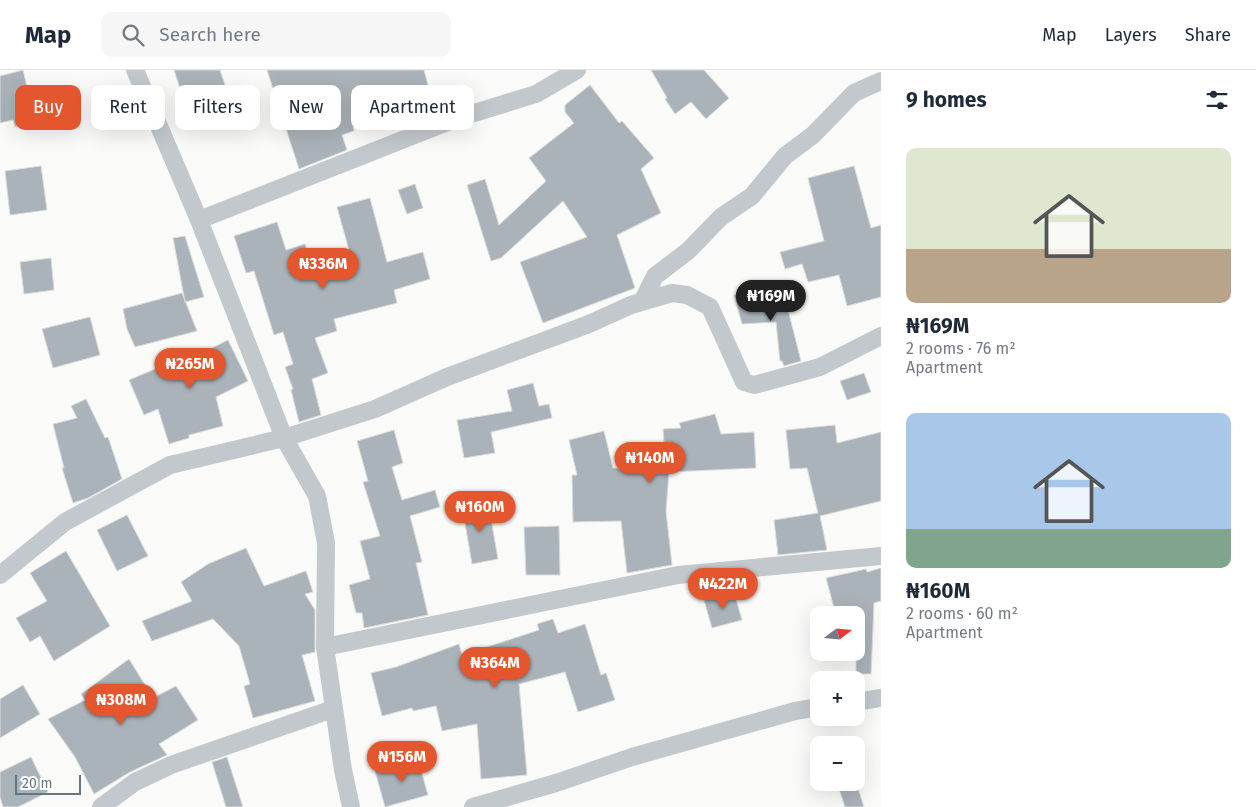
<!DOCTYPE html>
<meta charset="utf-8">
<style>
:root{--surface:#fff;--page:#f6f6f7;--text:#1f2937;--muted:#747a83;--line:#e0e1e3;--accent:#e4572e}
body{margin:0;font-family:"Fira Sans",sans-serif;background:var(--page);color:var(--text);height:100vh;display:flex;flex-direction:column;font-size:19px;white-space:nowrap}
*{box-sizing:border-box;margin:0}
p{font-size:16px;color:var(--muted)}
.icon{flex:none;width:28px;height:28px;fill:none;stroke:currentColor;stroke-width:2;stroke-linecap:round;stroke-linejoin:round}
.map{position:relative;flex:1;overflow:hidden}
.drawer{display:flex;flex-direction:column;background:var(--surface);width:375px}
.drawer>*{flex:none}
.banner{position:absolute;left:15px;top:15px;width:475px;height:45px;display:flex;gap:10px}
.needle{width:32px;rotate:74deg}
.controls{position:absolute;left:810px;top:536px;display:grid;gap:10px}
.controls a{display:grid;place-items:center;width:55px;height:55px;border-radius:10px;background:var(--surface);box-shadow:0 5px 20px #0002;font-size:25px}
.scale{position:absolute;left:15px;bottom:12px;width:66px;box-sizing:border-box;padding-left:5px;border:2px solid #657683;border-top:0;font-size:14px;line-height:18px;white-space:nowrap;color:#657683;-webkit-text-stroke:4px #fff;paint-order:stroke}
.price{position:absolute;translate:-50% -42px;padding:0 11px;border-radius:18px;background:var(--accent);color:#fff;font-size:16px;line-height:32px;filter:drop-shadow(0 1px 2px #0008)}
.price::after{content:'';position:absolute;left:50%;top:30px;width:15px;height:11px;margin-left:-8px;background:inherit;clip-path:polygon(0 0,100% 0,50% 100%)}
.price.on{background:#222;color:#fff}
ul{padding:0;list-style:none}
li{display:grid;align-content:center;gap:10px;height:265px;padding:0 25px}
li span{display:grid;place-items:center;height:155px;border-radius:10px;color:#555}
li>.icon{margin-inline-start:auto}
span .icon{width:90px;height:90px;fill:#fffc;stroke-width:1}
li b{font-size:21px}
h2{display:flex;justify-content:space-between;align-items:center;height:60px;padding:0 25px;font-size:21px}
.chip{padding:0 18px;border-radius:10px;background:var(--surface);box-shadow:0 5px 20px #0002;font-size:18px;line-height:45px}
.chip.on{background:var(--accent);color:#fff}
header{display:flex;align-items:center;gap:30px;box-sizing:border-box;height:70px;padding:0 25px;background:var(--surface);border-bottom:1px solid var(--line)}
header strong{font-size:24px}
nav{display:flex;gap:28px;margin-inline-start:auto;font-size:18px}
.search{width:350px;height:45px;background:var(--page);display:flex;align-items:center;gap:12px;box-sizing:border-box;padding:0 18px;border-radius:10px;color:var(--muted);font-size:19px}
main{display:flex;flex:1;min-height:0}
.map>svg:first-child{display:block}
.building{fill:#aab3b9;stroke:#dcdcda}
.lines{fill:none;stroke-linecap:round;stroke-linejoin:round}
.street{stroke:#c3c8cc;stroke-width:18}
</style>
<header>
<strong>Map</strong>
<div class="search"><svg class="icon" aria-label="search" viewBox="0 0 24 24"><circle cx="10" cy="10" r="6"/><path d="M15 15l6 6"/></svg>Search here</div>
<nav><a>Map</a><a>Layers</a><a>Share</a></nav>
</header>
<main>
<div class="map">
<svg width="881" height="737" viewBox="0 0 881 737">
<rect width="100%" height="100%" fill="#fafaf8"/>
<path class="building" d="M23 0 35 52 15 57 13 50 0 53V6Z
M174 0H220L228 24 186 37Z
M267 0H424L436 45 412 55 409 42 374 54 373 51 353 57 354 61 342 65 347 80 299 99Z
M651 0H704L729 28 706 49 691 32 675 44 665 29 667 28Z
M590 15 619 53 622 51 654 88 641 99 661 143 617 165 635 218 543 253 520 192 587 167 563 131 501 188 491 191 467 115 485 109 499 155 546 111 529 88 574 53 565 42V35Z
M41 96 47 140 10 145 5 101Z
M854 96 871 158 881 155V227L847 236 839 205 808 212 802 194 785 199 780 182 824 171 808 108Z
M415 114 423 138 407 144 398 120Z
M370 128 387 192 423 182 430 209 394 220 397 233 334 249 337 261 315 268 328 303 312 309 321 345 299 352 291 320 293 319 285 297 293 294 283 262 274 265 254 201 246 203 234 166 277 152 286 180 305 174 311 194 350 184 337 137Z
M185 166 204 227 185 232 173 168Z
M51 188 54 220 24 224 20 192Z
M753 220 757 233 784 224 801 291 784 296 782 291H780L776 252 742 254 734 225Z
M182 223 197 261 135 277 127 259 123 239Z
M90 247 100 285 53 298 42 259Z
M228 270 248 311 216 327 223 356 189 365V368L169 374 158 339 144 345 129 310 205 278 206 281Z
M864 303 871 322 847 330 840 311Z
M533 313 539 336 549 334 552 348 491 362 495 383 464 388 457 350 512 341 507 320Z
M86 329 105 368 108 367 122 409 88 428 73 433 62 398H64L53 354 77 348 71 336Z
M715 344 721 364 754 362 756 398 669 402 666 441 672 495 627 503 621 451 573 452 572 405H577L569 370 604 361 613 398 666 401 663 359 681 358 679 353Z
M835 355 837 373 881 362V431L820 446 827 480 778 485 774 450 818 443 807 398 790 399 786 360Z
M394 360 403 393 392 397 402 430 435 420 440 437 410 446 422 492 416 493 428 545 364 558 362 543H356L349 515 370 509 360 471 380 466 363 412 368 411 357 371Z
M488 432 498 489 472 494 462 436Z
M127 445 148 486 117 501 97 460Z
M559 456 560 505H526L524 457Z
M246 478 264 516 306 501 313 522 305 524 315 540V582L302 585 315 631 253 648 244 616 250 614 239 576 213 549 152 571 142 551 192 531 181 512 208 494Z
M66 481 110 556 54 591 40 566 30 572 16 548 47 531 30 503Z
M881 498V531L874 533 871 604H856V545H841L842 536 834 538 826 508 866 499 867 502Z
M734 522 742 550 712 558 704 530Z
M553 549 558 563 585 554 601 605 606 603 615 630 578 642 565 602 519 614 527 705 481 709 477 654 442 661 436 636 413 641 412 638 382 646 371 603 396 597 459 574 462 585 539 560 537 554Z
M129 589 153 628 176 616 198 650 159 674 167 685 130 702 94 724 75 687 48 649 85 630 81 624Z
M23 615 40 644 0 668V629Z
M31 687 48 722 18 737H3L0 727V702Z
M227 687 243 737H226L212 692Z
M418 689 428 725 385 737 375 701Z
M850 712H856L864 737H845L838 716Z"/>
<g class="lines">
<path class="street" d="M135 0 199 150 284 368 317 426 326 473 325 577 343 700 351 737
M199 150 458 48 536 24 577 0
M642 232 655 206 688 181 721 147 752 126 785 86 813 65 854 23 881 11
M0 505 65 452 170 395 284 368 375 339 447 307 589 254 631 235 672 223 687 225 710 237 744 312 754 315 820 297 881 266
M325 577 678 505 881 486
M856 632 881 628
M101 737 135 712 171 695 333 639
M473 737 556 713 632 687 795 641 819 637"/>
</g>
</svg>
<div class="controls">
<a><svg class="needle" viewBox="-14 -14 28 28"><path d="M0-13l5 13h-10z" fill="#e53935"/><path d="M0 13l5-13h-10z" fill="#747a83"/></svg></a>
<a>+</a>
<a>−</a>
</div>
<div class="scale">20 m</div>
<b class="price" style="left:323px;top:220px">₦336M</b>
<b class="price on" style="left:771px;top:252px">₦169M</b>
<b class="price" style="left:190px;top:320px">₦265M</b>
<b class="price" style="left:650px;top:414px">₦140M</b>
<b class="price" style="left:480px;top:463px">₦160M</b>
<b class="price" style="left:723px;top:540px">₦422M</b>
<b class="price" style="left:495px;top:619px">₦364M</b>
<b class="price" style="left:121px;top:656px">₦308M</b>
<b class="price" style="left:402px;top:713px">₦156M</b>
<div class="banner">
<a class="chip on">Buy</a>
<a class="chip">Rent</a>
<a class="chip">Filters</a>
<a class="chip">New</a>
<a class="chip">Apartment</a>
</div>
</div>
<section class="drawer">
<h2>9 homes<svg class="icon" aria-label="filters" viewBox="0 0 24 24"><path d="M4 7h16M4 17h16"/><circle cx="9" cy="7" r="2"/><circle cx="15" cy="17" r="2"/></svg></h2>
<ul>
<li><span style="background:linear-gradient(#dfe7d0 65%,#b9a48a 0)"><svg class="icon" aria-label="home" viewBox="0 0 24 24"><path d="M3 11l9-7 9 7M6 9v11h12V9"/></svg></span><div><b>₦169M</b><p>2 rooms · 76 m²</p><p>Apartment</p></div></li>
<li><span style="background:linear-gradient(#a9c7e8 75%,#7fa58c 0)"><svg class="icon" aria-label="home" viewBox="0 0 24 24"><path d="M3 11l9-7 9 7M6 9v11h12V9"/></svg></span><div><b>₦160M</b><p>2 rooms · 60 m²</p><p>Apartment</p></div></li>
</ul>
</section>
</main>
